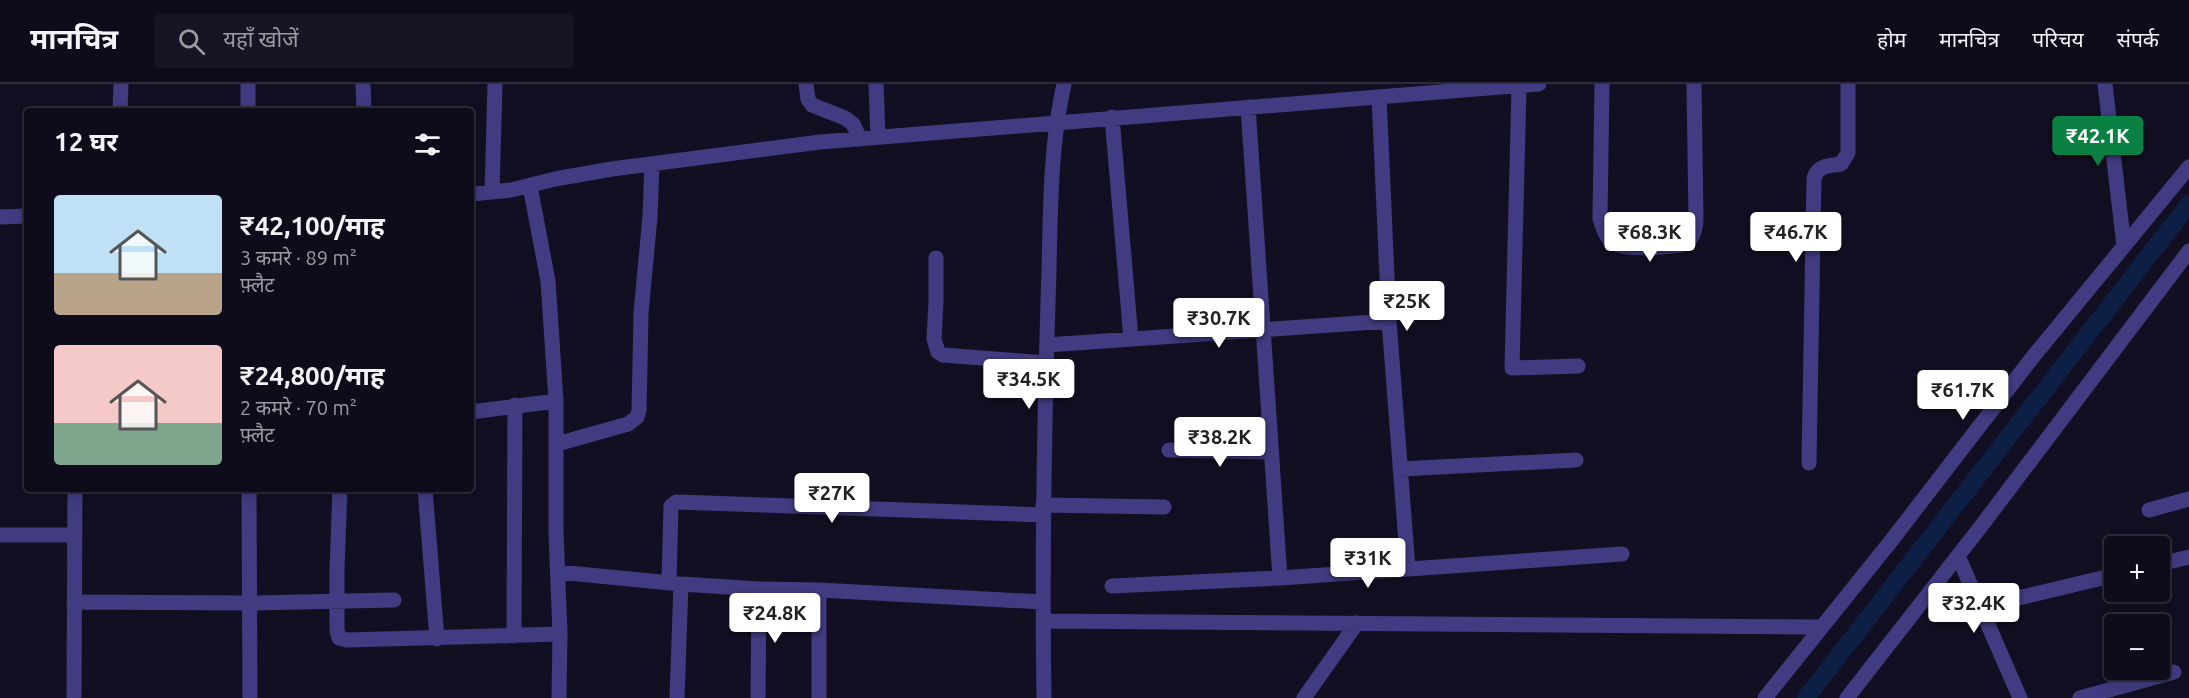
<!DOCTYPE html>
<html lang="hi">
<meta charset="utf-8">
<style>
:root{--surface:#0e0b1a;--page:#171423;--text:#f1f3f6;--muted:#9b9ba2;--line:#2e2b39;--accent:#0b8043}
body{margin:0;font-family:Ubuntu,"Noto Sans Devanagari",sans-serif;background:var(--page);color:var(--text);height:100vh;display:flex;flex-direction:column;font-size:22px;white-space:nowrap}
*{box-sizing:border-box;margin:0}
p{font-size:20px;color:var(--muted)}
.icon{flex:none;width:33px;height:33px;fill:none;stroke:currentColor;stroke-width:2;stroke-linecap:round;stroke-linejoin:round}
.map{position:relative;flex:1;overflow:hidden}
.panel{position:absolute;left:24px;top:24px;width:450px;height:384px;display:flex;flex-direction:column;background:var(--surface);border-radius:6px;box-shadow:0 3px 15px #0003,0 0 0 2px var(--line)}
.panel>*{flex:none}
.fabs{position:absolute;left:2104px;top:452px;display:grid;gap:12px}
.fabs a{display:grid;place-items:center;width:66px;height:66px;border-radius:6px;background:var(--surface);box-shadow:0 3px 15px #0003,0 0 0 2px var(--line);font-size:30px}
.price{position:absolute;translate:-50% -51px;padding:0 14px;border-radius:6px;background:#fff;color:#222;font-size:20px;line-height:39px;filter:drop-shadow(0 2px 3px #0008)}
.price::after{content:'';position:absolute;left:50%;top:36px;width:18px;height:14px;margin-left:-9px;background:inherit;clip-path:polygon(0 0,100% 0,50% 100%)}
.price.on{background:var(--accent);color:#fff}
ul{padding:0;list-style:none}
li{display:flex;align-items:center;gap:18px;height:150px;padding:0 30px}
li span{display:grid;place-items:center;flex:none;width:168px;height:120px;border-radius:6px;color:#555}
li>.icon{margin-inline-start:auto}
span .icon{width:72px;height:72px;fill:#fffc;stroke-width:1}
li b{font-size:26px}
h2{display:flex;justify-content:space-between;align-items:center;height:72px;padding:0 30px;font-size:26px}
header{display:flex;align-items:center;gap:36px;box-sizing:border-box;height:84px;padding:0 30px;background:var(--surface);border-bottom:2px solid var(--line)}
header strong{font-size:28px}
nav{display:flex;gap:33px;margin-inline-start:auto;font-size:21px}
.search{width:420px;height:54px;background:var(--page);display:flex;align-items:center;gap:15px;box-sizing:border-box;padding:0 21px;border-radius:6px;color:var(--muted);font-size:22px}
.map>svg:first-child{display:block}
.lines{fill:none;stroke-linecap:round;stroke-linejoin:round}
.canal{stroke:#0d1f44;stroke-width:18}
.minor{stroke:#413c81;stroke-width:15}
.tertiary{stroke:#413c81;stroke-width:15}
</style>
<header>
<strong>मानचित्र</strong>
<div class="search"><svg class="icon" aria-label="search" viewBox="0 0 24 24"><circle cx="10" cy="10" r="6"/><path d="M15 15l6 6"/></svg>यहाँ खोजें</div>
<nav><a>होम</a><a>मानचित्र</a><a>परिचय</a><a>संपर्क</a></nav>
</header>
<div class="map">
<svg width="2189" height="614" viewBox="0 0 2189 614">
<rect width="100%" height="100%" fill="#130f23"/>
<g class="lines">
<path class="canal" d="M1806 614 2189 120"/>
<path class="minor" d="M248 0V27
M363 0 364 27
M806 0 808 15 812 21 845 34 853 40 860 55
M876 0 878 53
M1602 0 1600 134C1603 144 1605 153 1614 159 1627 167 1665 163 1681 161 1693 156 1695 149 1696 136L1694 0
M2105 0 2124 162
M1519 2 1512 284 1578 282
M1379 13 1389 237 1408 485
M1248 23 1280 494
M120 27 121 0
M1112 33 1131 255
M530 102 548 197 556 317V449L560 550 559 614
M492 108 495 0
M471 110 511 106 555 95 612 85 820 58 1539 0
M0 133 27 132
M936 174V218L934 255 938 268 943 271 1046 279
M1047 261 1389 237
M471 328 556 317
M557 360 628 340 637 333 639 327 641 229 650 133 652 80
M1169 366 1271 368
M1809 379 1814 94C1818 81 1829 82 1841 80L1848 69V0
M1401 385 1576 376
M249 405 250 614
M340 405 337 485V546L339 554 347 556 560 550
M425 405 437 555
M1043 421 1164 423
M2149 426 2189 415
M0 451H75
M1958 472 2020 614
M2160 480 2189 473
M558 488 681 500 759 505 819 506 1043 518
M669 498 671 422 676 418 1043 431
M1112 502 1280 494 1622 470
M819 506V614
M74 518 250 519 394 516
M1980 523 2115 491
M1043 537 1820 543
M514 552 515 321
M74 614 75 405
M677 614 681 500
M758 614 759 505
M1044 614C1042 482 1044 350 1048 218 1051 145 1048 71 1064 0
M1304 614 1357 539
M2080 614 2174 588"/>
<path class="tertiary" d="M1765 614 1891 457 2032 274 2189 83
M1847 614 1982 441 2189 167"/>
</g>
</svg>
<div class="fabs">
<a>+</a>
<a>−</a>
</div>
<b class="price on" style="left:2098px;top:83px">₹42.1K</b>
<b class="price" style="left:1650px;top:179px">₹68.3K</b>
<b class="price" style="left:1796px;top:179px">₹46.7K</b>
<b class="price" style="left:1407px;top:248px">₹25K</b>
<b class="price" style="left:1219px;top:265px">₹30.7K</b>
<b class="price" style="left:1029px;top:326px">₹34.5K</b>
<b class="price" style="left:1963px;top:337px">₹61.7K</b>
<b class="price" style="left:1220px;top:384px">₹38.2K</b>
<b class="price" style="left:832px;top:440px">₹27K</b>
<b class="price" style="left:1368px;top:505px">₹31K</b>
<b class="price" style="left:1974px;top:550px">₹32.4K</b>
<b class="price" style="left:775px;top:560px">₹24.8K</b>
<section class="panel">
<h2>12 घर<svg class="icon" aria-label="filters" viewBox="0 0 24 24"><path d="M4 7h16M4 17h16"/><circle cx="9" cy="7" r="2"/><circle cx="15" cy="17" r="2"/></svg></h2>
<ul>
<li><span style="background:linear-gradient(#bfe0f5 65%,#b9a48a 0)"><svg class="icon" aria-label="home" viewBox="0 0 24 24"><path d="M3 11l9-7 9 7M6 9v11h12V9"/></svg></span><div><b>₹42,100/माह</b><p>3 कमरे · 89 m²</p><p>फ़्लैट</p></div></li>
<li><span style="background:linear-gradient(#f6c9c9 65%,#7fa58c 0)"><svg class="icon" aria-label="home" viewBox="0 0 24 24"><path d="M3 11l9-7 9 7M6 9v11h12V9"/></svg></span><div><b>₹24,800/माह</b><p>2 कमरे · 70 m²</p><p>फ़्लैट</p></div></li>
</ul>
</section>
</div>
